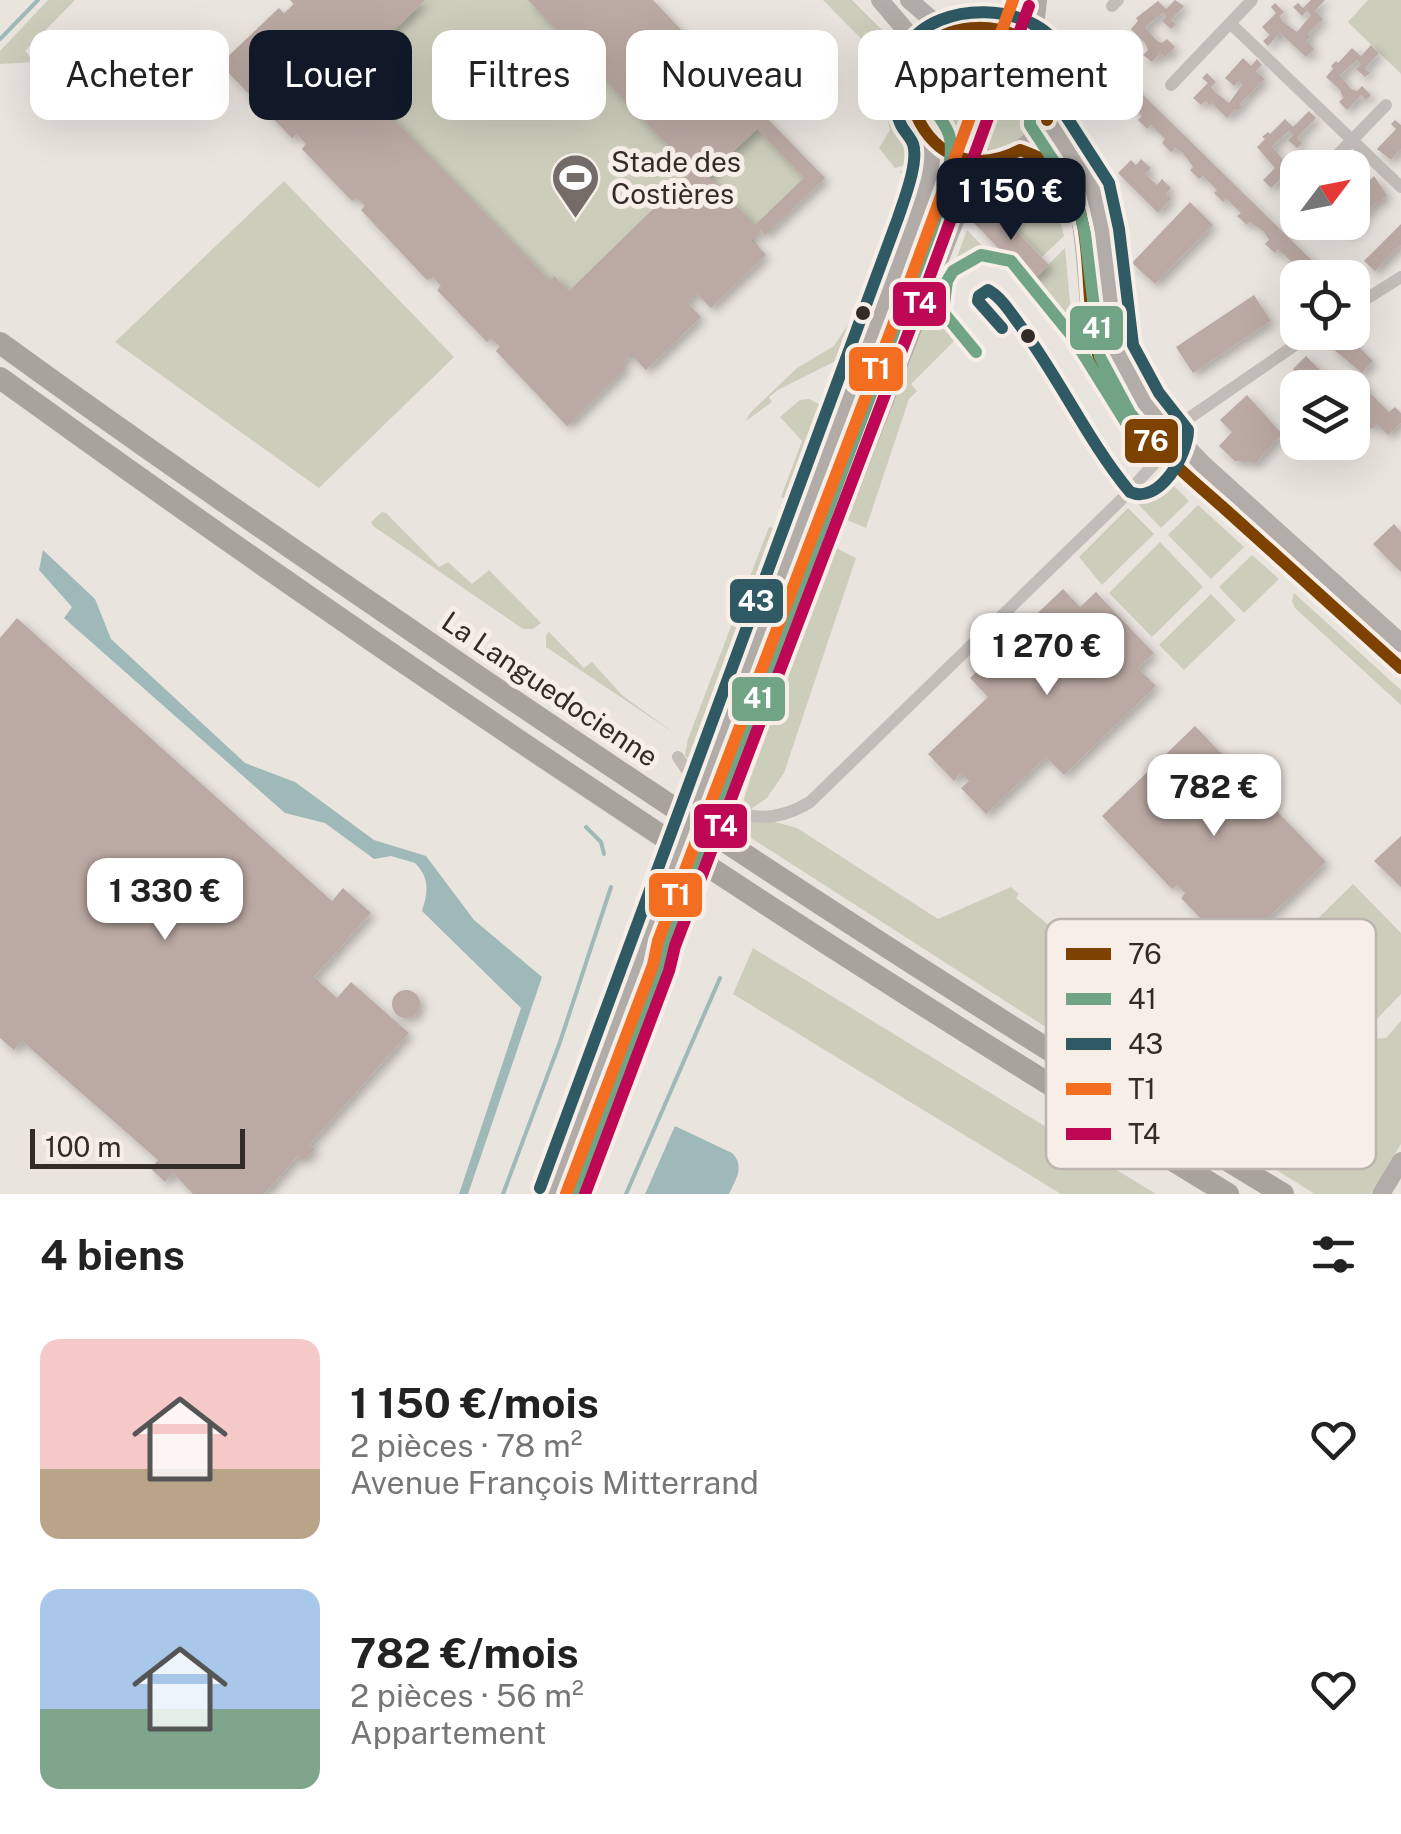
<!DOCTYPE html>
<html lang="fr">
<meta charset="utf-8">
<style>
:root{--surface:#fff;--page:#f2f2f2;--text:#222;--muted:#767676;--accent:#111827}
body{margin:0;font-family:"Public Sans",sans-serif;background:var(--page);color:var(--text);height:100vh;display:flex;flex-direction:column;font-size:38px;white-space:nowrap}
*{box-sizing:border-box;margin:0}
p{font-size:32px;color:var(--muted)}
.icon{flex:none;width:55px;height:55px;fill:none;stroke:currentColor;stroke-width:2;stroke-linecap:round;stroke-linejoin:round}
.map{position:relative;height:1194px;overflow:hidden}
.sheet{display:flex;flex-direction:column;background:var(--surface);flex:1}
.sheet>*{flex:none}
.guide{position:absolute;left:30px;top:30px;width:1342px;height:90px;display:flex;gap:20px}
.needle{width:65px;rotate:58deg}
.tools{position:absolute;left:1280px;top:150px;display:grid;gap:20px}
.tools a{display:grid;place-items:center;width:90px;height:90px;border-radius:20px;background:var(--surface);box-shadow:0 10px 40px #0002;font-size:50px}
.scale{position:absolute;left:30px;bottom:25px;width:215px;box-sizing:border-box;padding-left:10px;border:5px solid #332b28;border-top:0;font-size:28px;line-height:35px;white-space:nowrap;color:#332b28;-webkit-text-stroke:8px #f6eee7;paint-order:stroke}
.price{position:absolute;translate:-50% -85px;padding:0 22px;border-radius:20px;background:#fff;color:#222;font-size:32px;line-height:65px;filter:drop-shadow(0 2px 5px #0008)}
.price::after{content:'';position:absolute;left:50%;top:60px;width:30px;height:22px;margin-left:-15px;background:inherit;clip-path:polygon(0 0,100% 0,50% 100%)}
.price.active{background:var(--accent);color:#fff}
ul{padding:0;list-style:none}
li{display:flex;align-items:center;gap:30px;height:250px;padding:0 40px}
li span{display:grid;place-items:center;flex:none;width:280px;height:200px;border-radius:20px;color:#555}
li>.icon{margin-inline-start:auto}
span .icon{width:120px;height:120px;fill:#fffc;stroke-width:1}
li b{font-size:42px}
h2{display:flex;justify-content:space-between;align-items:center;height:120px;padding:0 40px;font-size:42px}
.pill{padding:0 35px;border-radius:20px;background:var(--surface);box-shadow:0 10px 40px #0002;font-size:35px;line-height:90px}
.pill.active{background:var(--accent);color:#fff}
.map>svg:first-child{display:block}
.green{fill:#cccdbb}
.water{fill:#9eb9b8}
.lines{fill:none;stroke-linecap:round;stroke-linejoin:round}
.stream{stroke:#9eb9b8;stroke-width:4}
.building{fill:#bba9a3;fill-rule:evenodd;filter:url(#shadow)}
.street{stroke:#c2bdb9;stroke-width:12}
.secondary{stroke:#b3ada9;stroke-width:18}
.primary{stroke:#b2aca8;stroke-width:20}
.highway{stroke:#a9a39e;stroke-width:22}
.primary-bridge{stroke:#b2aca8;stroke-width:20}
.bus-1-casing{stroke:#f6eee7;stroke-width:20}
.bus-2-casing{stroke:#f6eee7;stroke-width:20}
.bus-3-casing{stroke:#f6eee7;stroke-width:20}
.bus-4-casing{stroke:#f6eee7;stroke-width:20}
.bus-5-casing{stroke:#f6eee7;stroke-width:20}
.bus-1{stroke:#7e4200;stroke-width:12}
.bus-2{stroke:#71a485;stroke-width:12}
.bus-3{stroke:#2f5a63;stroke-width:12}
.bus-4{stroke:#f36e21;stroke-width:12}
.bus-5{stroke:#be0855;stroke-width:12}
.bus-dot{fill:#332b28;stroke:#f6eee7;stroke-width:4}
.labels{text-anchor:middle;stroke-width:10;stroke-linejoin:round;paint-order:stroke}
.poi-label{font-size:28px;fill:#332b28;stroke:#f6eee7;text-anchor:start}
.street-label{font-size:28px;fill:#332b28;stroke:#f6eee7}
.key{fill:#f6eee7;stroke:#bcb4ae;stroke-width:2.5}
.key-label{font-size:28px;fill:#332b28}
.line-badge{stroke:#f6eee7;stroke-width:4}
.badge-label{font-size:28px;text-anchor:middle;font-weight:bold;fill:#fff}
</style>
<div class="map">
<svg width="1401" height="1194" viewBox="0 0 1401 1194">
<defs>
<filter id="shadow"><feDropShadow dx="4.5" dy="4.5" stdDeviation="5" flood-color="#0004"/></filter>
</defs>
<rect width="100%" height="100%" fill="#eae4df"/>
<path class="green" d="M48 0H75L25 51 35 62 0 64V51Z
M290 0H653L683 32 680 36 688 45 693 42 743 93 739 99 748 109 743 114 747 117 757 108 825 178 765 235 761 230 752 239 766 255 696 293 687 302 646 370 631 355 622 363 626 368 567 426 496 351 500 346 491 338 487 342 437 290 441 285 433 277 427 280 361 210 365 206 357 197 352 201 302 149 306 144 297 134 292 138 220 64 279 8 284 13 293 4Z
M823 0H852L893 41 879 57Z
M1368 0H1401V74L1348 22Z
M986 25 994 27 951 143C928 127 917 104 920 76L924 77C927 69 928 60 929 55 935 33 968 27 986 25Z
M1014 34C1073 74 1042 159 970 150Z
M897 44C902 60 890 82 893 101 896 127 918 145 918 171L905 165 895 168 879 148 890 130 883 95 886 64 883 61Z
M908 170 918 177 912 203 859 349 778 390 769 397 772 402 746 421 750 413 797 368 834 346 865 298 910 193 900 171Z
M1010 176C1053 176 1055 200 1064 236L1042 257 992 205 982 213 977 207 995 183Z
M284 181 454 357 319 488 115 342Z
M967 230 1005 270C984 262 969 265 955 282L952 308 966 330 940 303Z
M1065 248 1072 324 1031 282Z
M929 307 958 337 911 384 917 391 909 399 866 528 845 519Z
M809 399 824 407 834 421 805 506 781 497 802 441 780 417 800 400Z
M1163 475 1189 501 1161 528 1136 502Z
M1198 505 1244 547 1211 579 1168 535Z
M1128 508 1154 534 1102 585 1079 557Z
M382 512 386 513 439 567 448 562 472 584 489 570 541 623 533 629H523L373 526 371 522Z
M769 527 795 533 702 775 685 755 688 739Z
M1160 542 1203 587 1152 637 1109 593Z
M834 547 856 558 784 773 767 798 751 809 742 806 750 780Z
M1252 555 1279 579 1244 613 1219 587Z
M1294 593 1401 690V705L1295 608 1292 601Z
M1211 594 1236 620 1184 670 1159 645Z
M549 632 584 668 592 662 623 696 677 735 546 647V635Z
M737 820 771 821 797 828 938 919 1011 887 1019 894 1016 898 1163 1020 1215 969 1240 994 1258 1000 1289 967 1311 988C1341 989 1340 987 1340 1018L1367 1039 1386 1038 1401 1021V1144L1370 1194H1315L1038 1022 734 827Z
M1353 884 1401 933V994L1372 1024 1293 943Z
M753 948 1156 1194H1061L733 994Z"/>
<path class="water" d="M43 550 95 599 111 639 245 763 295 782 374 840 426 856 474 920 542 977 468 1194H459L521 1008 422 911C428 892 430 878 415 863L391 856 374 859 325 823 285 813 64 618 72 607 39 570Z
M675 1126 732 1153C745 1166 736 1179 729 1194H645Z"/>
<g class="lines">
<path class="stream" d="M0 39 38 0
M586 827 601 842 604 854
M503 1194 560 1042 611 887
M626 1194 720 978"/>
</g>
<path class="building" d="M290 0H425L355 68 370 83 364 88 550 281 554 276 569 291 687 176 674 161 679 157 528 0H653L683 32 680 36 689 46 693 42 743 93 738 99 748 109 743 114 747 118 757 108 825 178 765 235 761 230 751 240 766 255 711 308 696 293 687 302 701 317 646 370 631 354 622 364 626 368 567 426 496 351 500 347 491 338 487 342 437 290 441 286 432 276 427 280 361 210 365 206 356 197 352 201 302 149 306 144 297 134 292 138 220 64 279 8 284 14 294 4ZM757 129 804 178 755 225 707 176Z
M1175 0 1184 6 1171 20 1176 24 1171 29 1162 21 1166 16 1163 13 1145 27 1157 41 1162 43 1167 39 1175 47 1165 57 1160 53 1152 62 1143 55 1148 50 1145 43 1131 29 1138 21 1136 18 1158 1 1166 9Z
M1311 0H1325L1315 11 1323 19 1308 34 1311 37 1306 41 1314 49 1306 57 1280 33 1268 46 1263 41 1270 35 1262 27 1276 13 1271 7 1275 3 1284 12 1280 16 1282 21 1297 32 1311 15 1307 11 1302 16 1293 7 1298 3 1303 8Z
M1371 45 1379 53 1365 68 1370 73 1365 77 1356 69 1361 64 1357 60 1340 75 1351 89 1357 91 1362 86 1371 95 1366 100 1361 95 1347 110 1339 102 1343 98 1340 90 1326 77 1333 69 1331 66 1336 61 1338 63 1352 48 1361 56Z
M1243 58 1251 66 1257 59 1262 65 1256 71 1265 79 1240 104 1242 107 1238 111 1235 109 1227 118 1212 103 1210 106 1206 101 1201 105 1193 98 1208 83 1202 78 1207 73 1216 82 1211 87 1215 92 1229 103 1242 85 1239 81 1234 86 1225 78Z
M1135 87 1330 278H1308L1302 272 1298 276 1289 267 1293 263 1278 249 1275 253 1265 244 1269 240 1264 232 1250 222 1247 225 1237 216 1241 213 1226 199 1223 202 1214 193 1217 190 1203 176 1199 179 1190 170 1193 167 1183 153 1175 148 1171 152 1162 143 1165 139 1151 125 1147 129 1138 120 1142 116 1124 99Z
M1309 111 1316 118 1297 138 1302 143 1297 148 1288 140 1293 135 1289 131 1272 146 1283 160 1289 162 1294 157 1302 165 1291 175 1288 172 1271 188 1263 180 1275 168 1257 147 1265 139 1262 137 1268 132 1270 134 1285 119 1293 127Z
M1395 120 1401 125V149L1391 160 1377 149 1396 129 1391 124Z
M1141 159 1151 168 1145 174 1157 185 1162 179 1171 188 1166 194 1171 199 1158 213 1118 173 1131 160 1136 165Z
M1374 176 1387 195 1378 204 1376 202 1360 222 1363 224 1348 235 1334 222H1352V213L1363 203 1359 199 1355 203 1352 201V192L1355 195Z
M1190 202 1213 225 1155 284 1132 263Z
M991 204 1049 265 1031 282 973 222Z
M1401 224V245L1375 271 1364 261Z
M1254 295 1271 321 1193 373 1176 347Z
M1331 332H1344L1373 361 1362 373 1332 348 1334 346 1327 335Z
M1306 356 1338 388H1311L1293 369Z
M1358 376 1369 387 1367 390 1389 412 1395 407 1401 413V423L1388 435 1377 424 1372 429 1352 410 1356 401 1352 388H1346Z
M1247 395 1282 434 1256 463 1235 461 1219 446 1232 432 1220 420Z
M1394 524 1401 532V572L1373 544Z
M1063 589 1080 607 1096 592 1146 645 1154 653 1138 668 1156 686 1064 775 1046 757 986 814 961 788 969 781 961 773 954 781 928 754 988 697 970 678Z
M17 618 332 901 343 888 371 913 314 977 337 998 351 982 409 1033 310 1144 315 1149 303 1161 298 1156 264 1194H193L173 1173 165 1182 151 1169 158 1160 22 1041 14 1050 0 1038V638Z
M1195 726 1265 799 1261 804 1269 812 1274 808 1326 862 1233 952 1181 898 1185 893 1177 885 1172 889 1102 816Z
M1401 836V887L1374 861Z
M392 1004a14 14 0 1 1 28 0a14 14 0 1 1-28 0Z"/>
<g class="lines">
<path class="street" d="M1112 6 1118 0
M1230 23 1401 187
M1171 85 1252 0
M1325 168 1386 105
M1352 308 1401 277
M678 757C710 807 754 836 810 802L1122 499 1164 453 1171 434 1179 425 1314 332"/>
<path class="secondary" d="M880 0 913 39 918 57
M909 0 931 19 952 23
M1047 120 1092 188 1102 231 1116 350 1144 403 1204 465 1401 643
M1020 150C1037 157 1054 163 1065 178 1093 219 1081 309 1099 359 1112 397 1135 425 1164 453L1401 668
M1381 1194 1401 1161"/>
<path class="primary" d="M1037 0 1034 27 1039 43
M911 88a72 72 0 1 1 144 0a72 72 0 1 1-144 0Z
M718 759 915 224 929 178 932 139
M738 773 962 200 977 176 993 160
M556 1194 661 916
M582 1194 680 929"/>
<path class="highway" d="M0 343C146 449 295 551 444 653 719 841 998 1022 1283 1194
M0 378C398 666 808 940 1228 1194"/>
<path class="primary-bridge" d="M661 916 718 759
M680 929 738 773"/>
<defs>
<path id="bus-1" d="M1020 150C1036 156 1055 163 1065 178 1100 230 1079 313 1104 372 1130 433 1188 475 1236 519 1291 568 1346 618 1401 668
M1020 150C993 164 965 166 940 147 924 134 913 114 911 94 902 6 1051 7 1053 90 1053 99 1049 111 1047 120"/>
<path id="bus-2" d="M575 1194 932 229C939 206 958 155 948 132 941 115 924 104 929 83 938 43 1005 33 1029 66 1042 84 1029 105 1030 125L1076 195 1085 234 1100 357 1130 413 1151 438 1143 450 1072 336 1011 261 981 255 953 271 947 281 943 312 976 352"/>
<path id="bus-3" d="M540 1188 898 218C904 200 919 162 913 144 911 138 904 131 901 125 888 97 893 71 908 45 938 0 1033 1 1061 50 1073 71 1070 93 1066 116L1109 183 1119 229 1133 345 1159 393 1188 430C1188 455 1159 505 1130 492 1087 440 1059 377 1019 324 1010 312 1001 297 988 290L979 296 978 301 1002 328"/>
<path id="bus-4" d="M566 1194 653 965 658 941 911 278 1013 0"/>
<path id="bus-5" d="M585 1194 669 971 675 946 927 284 1029 6"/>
</defs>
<use href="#bus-1" class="bus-1-casing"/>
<use href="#bus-2" class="bus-2-casing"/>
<use href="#bus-3" class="bus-3-casing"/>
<use href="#bus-4" class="bus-4-casing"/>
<use href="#bus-5" class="bus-5-casing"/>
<use href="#bus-1" class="bus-1"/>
<use href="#bus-2" class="bus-2"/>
<use href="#bus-3" class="bus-3"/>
<use href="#bus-4" class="bus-4"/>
<use href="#bus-5" class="bus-5"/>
</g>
<defs>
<symbol id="stadium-pin" viewBox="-11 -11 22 30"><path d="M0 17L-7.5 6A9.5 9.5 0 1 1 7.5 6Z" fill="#736c68" stroke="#f6eee7"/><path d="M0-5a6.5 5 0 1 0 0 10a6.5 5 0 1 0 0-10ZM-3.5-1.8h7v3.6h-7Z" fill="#fff"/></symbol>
</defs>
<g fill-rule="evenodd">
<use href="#stadium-pin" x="548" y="150" width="55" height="75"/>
</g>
<g class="bus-dot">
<circle cx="863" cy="313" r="9"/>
<circle cx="1028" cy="336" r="9"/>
</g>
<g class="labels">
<g class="poi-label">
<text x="611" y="172">Stade des<tspan x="611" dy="32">Costières</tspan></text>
</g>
<g class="street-label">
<text transform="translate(550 689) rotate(34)" y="10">La Languedocienne</text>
</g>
</g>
<rect x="1046" y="919" width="330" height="250" rx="15" class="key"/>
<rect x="1066" y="948" width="45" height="12" fill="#7e4200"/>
<rect x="1066" y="993" width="45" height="12" fill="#71a485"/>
<rect x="1066" y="1038" width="45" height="12" fill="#2f5a63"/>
<rect x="1066" y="1083" width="45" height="12" fill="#f36e21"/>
<rect x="1066" y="1128" width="45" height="12" fill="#be0855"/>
<g class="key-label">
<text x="1128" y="964">76</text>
<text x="1128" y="1009">41</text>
<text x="1128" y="1054">43</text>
<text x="1128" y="1099">T1</text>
<text x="1128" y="1144">T4</text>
</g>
<g class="line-badge">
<rect x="891" y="280" width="57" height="48" rx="10" fill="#be0855"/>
<rect x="1068" y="304" width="57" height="48" rx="10" fill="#71a485"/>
<rect x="847" y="345" width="58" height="48" rx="10" fill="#f36e21"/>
<rect x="1123" y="417" width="57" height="48" rx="10" fill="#7e4200"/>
<rect x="728" y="577" width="57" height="48" rx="10" fill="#2f5a63"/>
<rect x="730" y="675" width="57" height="48" rx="10" fill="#71a485"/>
<rect x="692" y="802" width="57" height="48" rx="10" fill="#be0855"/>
<rect x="647" y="871" width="57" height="48" rx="10" fill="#f36e21"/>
</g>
<g class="badge-label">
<text x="920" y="313">T4</text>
<text x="1097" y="338">41</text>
<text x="876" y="379">T1</text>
<text x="1151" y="451">76</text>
<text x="756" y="611">43</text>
<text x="758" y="708">41</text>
<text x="721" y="836">T4</text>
<text x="676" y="905">T1</text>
</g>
</svg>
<div class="tools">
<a><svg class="needle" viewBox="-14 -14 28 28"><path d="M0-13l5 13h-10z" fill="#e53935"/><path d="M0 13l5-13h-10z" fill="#767676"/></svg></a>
<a><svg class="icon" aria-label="locate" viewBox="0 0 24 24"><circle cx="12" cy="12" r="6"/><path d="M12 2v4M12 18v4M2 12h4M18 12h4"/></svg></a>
<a><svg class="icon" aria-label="layers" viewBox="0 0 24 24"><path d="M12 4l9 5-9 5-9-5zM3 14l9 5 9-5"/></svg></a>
</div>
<div class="scale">100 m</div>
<b class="price active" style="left:1011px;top:243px">1 150 €</b>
<b class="price" style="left:1047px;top:698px">1 270 €</b>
<b class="price" style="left:1214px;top:839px">782 €</b>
<b class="price" style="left:165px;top:943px">1 330 €</b>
<div class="guide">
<a class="pill">Acheter</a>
<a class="pill active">Louer</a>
<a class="pill">Filtres</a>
<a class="pill">Nouveau</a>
<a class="pill">Appartement</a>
</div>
</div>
<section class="sheet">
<h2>4 biens<svg class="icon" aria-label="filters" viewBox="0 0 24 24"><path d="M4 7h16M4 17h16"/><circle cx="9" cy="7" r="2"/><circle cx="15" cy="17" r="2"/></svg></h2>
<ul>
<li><span style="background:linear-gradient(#f6c9c9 65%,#b9a48a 0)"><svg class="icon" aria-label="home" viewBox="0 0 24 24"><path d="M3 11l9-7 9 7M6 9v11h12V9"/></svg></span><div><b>1 150 €/mois</b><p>2 pièces · 78 m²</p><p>Avenue François Mitterrand</p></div><svg class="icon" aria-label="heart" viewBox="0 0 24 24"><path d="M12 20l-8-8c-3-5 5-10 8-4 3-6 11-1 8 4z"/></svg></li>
<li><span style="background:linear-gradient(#a9c7e8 60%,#7fa58c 0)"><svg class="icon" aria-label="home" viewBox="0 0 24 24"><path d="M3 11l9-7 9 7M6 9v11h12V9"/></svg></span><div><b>782 €/mois</b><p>2 pièces · 56 m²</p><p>Appartement</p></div><svg class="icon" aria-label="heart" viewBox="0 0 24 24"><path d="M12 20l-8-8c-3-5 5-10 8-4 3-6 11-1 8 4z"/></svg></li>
</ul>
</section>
